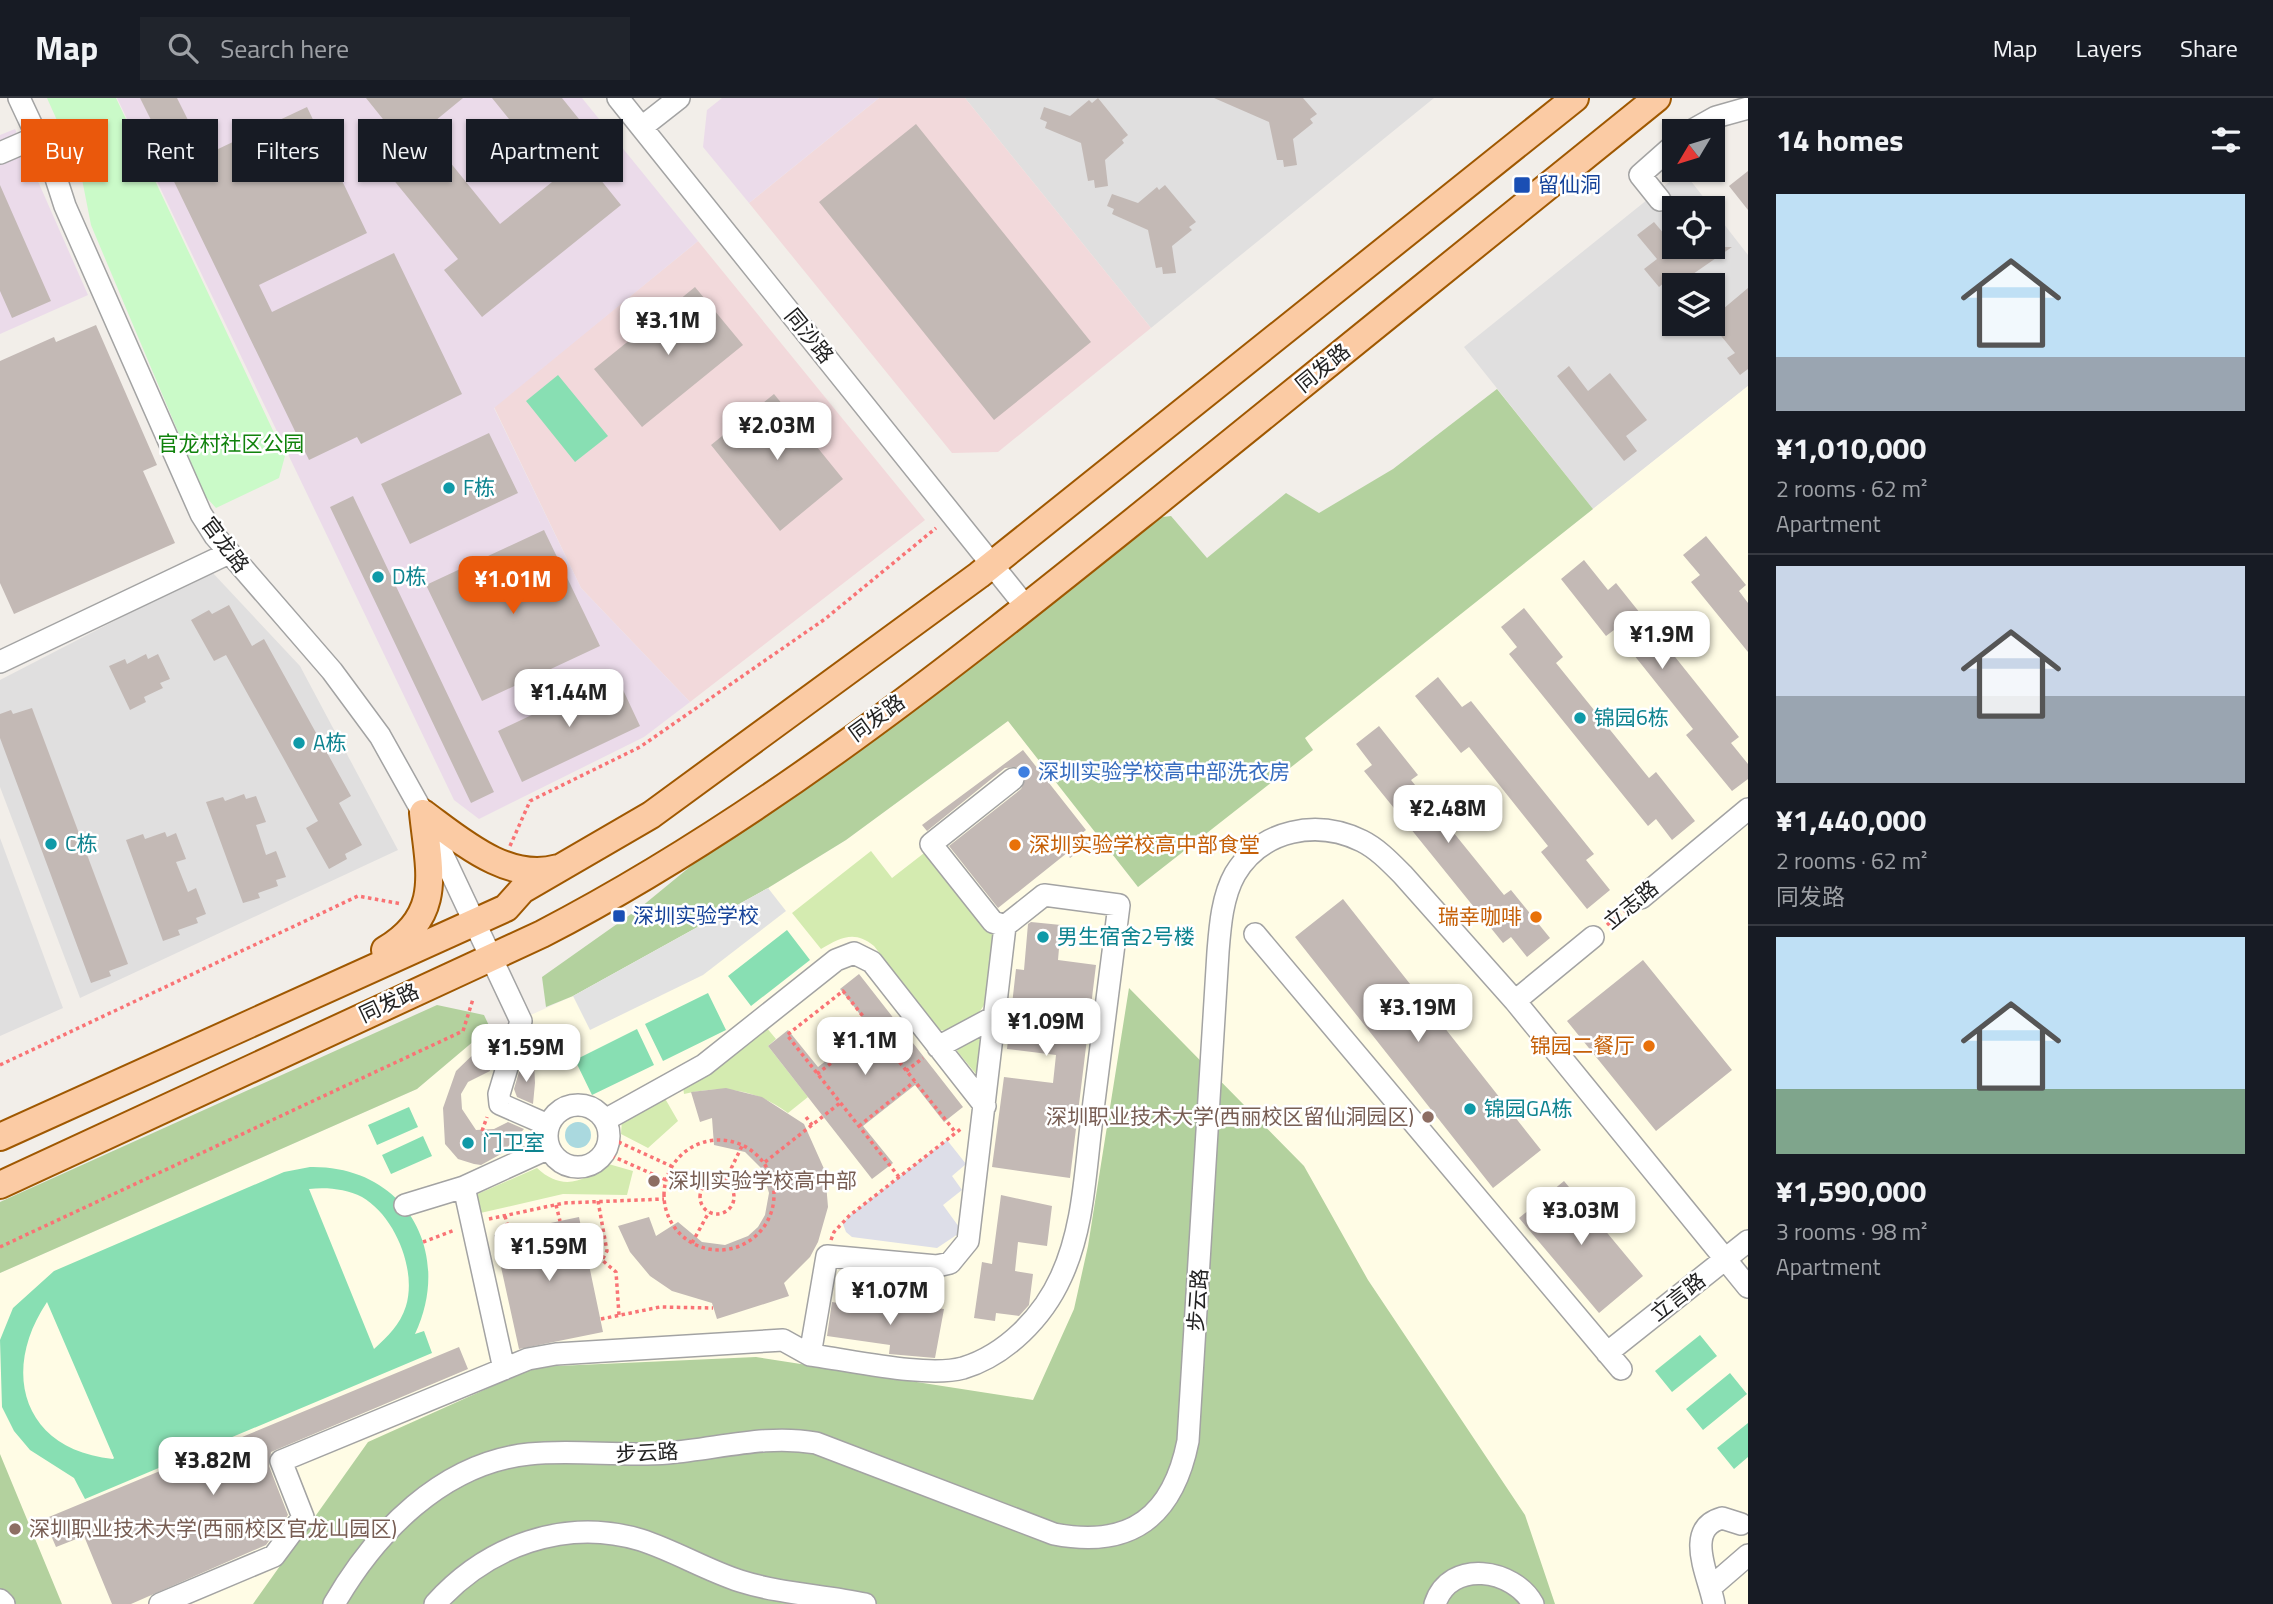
<!DOCTYPE html>
<meta charset="utf-8">
<style>
:root{--surface:#171b24;--page:#20242c;--text:#f1f3f6;--muted:#9ea1a6;--line:#363941;--accent:#ea580c}
body{margin:0;font-family:"Titillium Web","Noto Sans SC",sans-serif;background:var(--page);color:var(--text);height:100vh;display:flex;flex-direction:column;font-size:26px;white-space:nowrap}
*{box-sizing:border-box;margin:0}
p{font-size:23px;color:var(--muted)}
.icon{flex:none;width:38px;height:38px;fill:none;stroke:currentColor;stroke-width:2;stroke-linecap:round;stroke-linejoin:round}
.map{position:relative;flex:1;overflow:hidden}
.sheet{display:flex;flex-direction:column;background:var(--surface);width:525px}
.sheet>*{flex:none}
.top-card{position:absolute;left:21px;top:21px;width:665px;height:63px;display:flex;gap:14px}
.needle{width:46px;rotate:232deg}
.buttons{position:absolute;left:1662px;top:21px;display:grid;gap:14px}
.buttons a{display:grid;place-items:center;width:63px;height:63px;border-radius:0px;background:var(--surface);box-shadow:0 2px 5px #0004;font-size:35px}
.price{position:absolute;translate:-50% -60px;padding:0 16px;border-radius:14px;background:#fff;color:#222;font-size:23px;line-height:46px;filter:drop-shadow(0 2px 4px #0008)}
.price::after{content:'';position:absolute;left:50%;top:42px;width:21px;height:16px;margin-left:-10px;background:inherit;clip-path:polygon(0 0,100% 0,50% 100%)}
.price.selected{background:var(--accent);color:#fff}
ul{padding:0;list-style:none}
li{display:grid;align-content:center;gap:14px;height:371px;padding:0 28px}
li+li{border-top:2px solid var(--line)}
li span{display:grid;place-items:center;height:217px;border-radius:0px;color:#555}
li>.icon{margin-inline-start:auto}
span .icon{width:126px;height:126px;fill:#fffc;stroke-width:1}
li b{font-size:30px}
h2{display:flex;justify-content:space-between;align-items:center;height:84px;padding:0 28px;font-size:30px}
.chip{padding:0 24px;border-radius:0px;background:var(--surface);box-shadow:0 2px 5px #0004;font-size:24px;line-height:63px}
.chip.selected{background:var(--accent);color:#fff}
header{display:flex;align-items:center;gap:42px;box-sizing:border-box;height:98px;padding:0 35px;background:var(--surface);border-bottom:2px solid var(--line)}
header strong{font-size:33px}
nav{display:flex;gap:38px;margin-inline-start:auto;font-size:24px}
.search{width:490px;height:63px;background:var(--page);display:flex;align-items:center;gap:18px;box-sizing:border-box;padding:0 24px;border-radius:0px;color:var(--muted);font-size:26px}
main{display:flex;flex:1;min-height:0}
.map>svg:first-child{display:block}
.residential{fill:#e0dfdf;fill-rule:evenodd}
.commercial{fill:#f2d9db}
.industrial{fill:#ebdbea}
.education{fill:#fffce5}
.grass{fill:#d4ebb0}
.forest{fill:#b3d19e}
.park{fill:#cafac8}
.pitch{fill:#88dfb3;fill-rule:evenodd}
.parking{fill:#e2e2e2}
.plaza{fill:#dddee8}
.water{fill:#aad9df}
.building{fill:#c3b9b5}
.lines{fill:none;stroke-linecap:round;stroke-linejoin:round}
.minor-casing{stroke:#a3a3a3;stroke-width:24}
.major-casing{stroke:#9f5801;stroke-width:30}
.path{stroke:#f97375;stroke-width:3.5;stroke-dasharray:3.5 3.5;stroke-linecap:butt}
.minor{stroke:#fff;stroke-width:21}
.major{stroke:#fbcba4;stroke-width:26}
.transit-dot{fill:#1a4fb4;stroke:#fff;stroke-width:2.5}
.culture-dot{fill:#0f9aa8;stroke:#fff;stroke-width:2.5}
.shop-dot{fill:#3f7fe0;stroke:#fff;stroke-width:2.5}
.food-dot{fill:#e8710a;stroke:#fff;stroke-width:2.5}
.education-dot{fill:#8d6e63;stroke:#fff;stroke-width:2.5}
.labels{text-anchor:middle;stroke-width:5;stroke-linejoin:round;paint-order:stroke}
.transit-label{font-size:21px;fill:#164399;stroke:#fff;text-anchor:start}
.street-label{font-size:21px;fill:#222;stroke:#fff}
.park-label{font-size:21px;fill:#11830d;stroke:#fff}
.culture-label{font-size:21px;fill:#0d838f;stroke:#fff;text-anchor:start}
.shop-label{font-size:21px;fill:#366cbe;stroke:#fff;text-anchor:start}
.food-label{font-size:21px;fill:#c56008;stroke:#fff;text-anchor:end}
.education-label{font-size:21px;fill:#785e54;stroke:#fff;text-anchor:start}
</style>
<header>
<strong>Map</strong>
<div class="search"><svg class="icon" aria-label="search" viewBox="0 0 24 24"><circle cx="10" cy="10" r="6"/><path d="M15 15l6 6"/></svg>Search here</div>
<nav><a>Map</a><a>Layers</a><a>Share</a></nav>
</header>
<main>
<div class="map">
<svg width="1748" height="1506" viewBox="0 0 1748 1506">
<rect width="100%" height="100%" fill="#f2eee9"/>
<path class="residential" d="M965 0H1434L1151 230Z
M1683 73 1712 110H1675V149H1713V112L1748 157V288L1593 411 1464 249ZM1675 187H1713V226H1675Z
M211 473 300 568 398 752 80 900 0 689V582Z
M0 740 63 910 0 938Z"/>
<path class="commercial" d="M879 0H965L1151 230 998 354 952 355 749 105Z
M698 143 925 422 690 604 581 490 494 309Z"/>
<path class="industrial" d="M117 0H582L698 143 494 310 581 490 690 604 644 639 479 721 454 702Z
M722 0H879L749 105 703 49 707 12Z
M15 31 88 197 0 236V37Z"/>
<path class="education" d="M1748 288V1506H0V1175L417 991 475 942 573 898 768 790 846 742 1008 623 1138 789 1313 651 1304 640Z"/>
<path class="grass" d="M928 752 995 836C992 868 997 908 966 925 957 930 951 934 940 932L874 848C855 832 841 839 821 851L792 815 871 753 892 780Z
M766 929 776 941 768 948 808 999 788 1015C755 991 723 987 684 996L683 989Z
M980 939 984 940 979 975 976 976 957 953 959 948Z
M663 997 678 1023 648 1050 621 1036 622 1021Z
M605 1065 633 1073 627 1097 563 1096 476 1116 473 1098 537 1070C560 1092 584 1086 605 1065Z"/>
<path class="forest" d="M1497 291 1593 411 1305 640 1313 652 1138 789 1008 623 846 742 768 790 573 898 546 909 542 879 641 809 708 754 1155 420 1171 418 1207 460 1286 395 1319 415 1393 371Z
M1129 890 1304 1068 1368 1182 1525 1417 1555 1506H253L368 1344 535 1269 756 1259 1033 1302 1074 1211 1088 1148Z
M437 907 484 917 492 934 475 942 417 991 0 1175V1104Z
M0 1356 62 1506H0Z"/>
<path class="park" d="M47 0H116L285 358 279 380 216 410 205 398 91 127 81 76Z"/>
<path class="pitch" d="M558 277 608 338 575 364 526 303Z
M787 832 810 862 751 908 728 878Z
M708 895 726 932 663 963 645 926Z
M637 931 654 967 592 997 575 962Z
M409 1009 418 1029 377 1047 368 1027Z
M423 1038 432 1058 391 1076 382 1057Z
M310 1069C404 1067 454 1153 415 1236L424 1233 432 1255 85 1401 74 1380 30 1352 14 1333 2 1309 0 1242 13 1210 54 1173 284 1074ZM309 1091C327 1089 346 1091 362 1099 395 1118 417 1172 406 1208 400 1227 388 1238 374 1251ZM47 1204 114 1360 113 1361C23 1352 0 1274 47 1204Z
M1700 1237 1717 1258 1672 1294 1655 1273Z
M1730 1275 1747 1296 1703 1332 1686 1311Z
M1748 1325V1359L1734 1371 1717 1350Z"/>
<path class="parking" d="M768 790 786 813 703 877 590 932 573 898Z"/>
<path class="plaza" d="M947 1042 966 1066 952 1078 962 1092 943 1107 959 1129 958 1136 937 1150 852 1139 846 1134 843 1126 849 1118Z"/>
<path class="water" d="M565 1037a13 13 0 1 1 26 0a13 13 0 1 1-26 0Z"/>
<path class="building" d="M140 0H177L189 24 159 38Z
M366 0H463L424 32 500 126 557 80 492 0H562L583 26 566 39 621 107 482 219 444 172 458 161 392 80 415 61Z
M1098 0 1128 37 1122 42 1124 45 1105 62 1108 88 1095 90 1094 82 1088 83 1081 45 1045 30 1047 24 1040 21 1044 9 1070 18 1089 2 1092 5Z
M1214 0H1303L1317 16 1310 21 1313 25 1293 41 1297 67 1284 69 1283 62H1277L1269 24Z
M307 9 367 135 259 187 272 214 394 155 462 296 361 346 357 339 309 362 165 65 193 52 197 61Z
M916 26 1091 244 994 322 819 104Z
M1748 73V112L1729 88Z
M0 87 51 203 12 220 0 193Z
M1165 87 1196 124 1189 129 1192 132 1172 148 1176 175 1163 176 1162 169 1156 170 1148 132 1112 116 1114 111 1107 108 1112 96 1138 105 1157 89 1159 92Z
M1654 124 1665 137 1675 130V149H1732L1693 176 1703 187H1680L1672 178 1659 189 1644 171 1657 161 1637 137Z
M695 189 743 247 642 329 594 271Z
M1748 190V271L1740 277 1727 260 1735 255 1713 228V199L1723 211Z
M96 227 157 367 143 373 175 445 14 516 0 485V263L54 239 56 244Z
M1569 268 1588 293 1610 275 1647 322 1626 338 1637 353 1624 363 1557 278Z
M774 296 843 381 780 433 711 347Z
M489 335 518 395 410 446 381 386Z
M353 398 494 694 471 705 330 409Z
M544 432 600 548 482 603 426 487Z
M1706 438 1746 487 1739 493 1748 505V554L1691 484 1700 477 1683 457Z
M1584 462 1608 492 1616 485 1739 639 1731 645 1748 666V681L1732 693 1686 637 1693 631 1614 532 1606 538 1561 481Z
M229 507 252 548 264 541 351 698 339 705 362 747 345 756 347 761 329 771 306 730 318 723 285 663 226 557 214 563 191 522 209 512 212 516Z
M1524 510 1563 559 1556 565 1649 680 1656 674 1695 723 1672 742 1656 721 1648 728 1509 556 1517 549 1501 529Z
M146 556 148 561 158 556 170 581 160 585 163 590 144 599 146 604 130 612 109 568 125 561 127 566Z
M616 577 640 628 522 684 498 633Z
M1438 579 1462 609 1471 603 1594 756 1586 762 1610 792 1587 811 1541 754 1548 748 1469 649 1461 655 1415 598Z
M32 610 128 866 109 873 111 878 91 885 0 640V616L11 612 13 616Z
M1379 628 1418 677 1411 682 1504 797 1511 792 1550 840 1527 859 1511 839 1503 845 1364 673 1372 667 1356 646Z
M1023 652 1086 732 1081 736 1089 745 1070 760 1067 755 998 810 949 748 1021 691 1026 680 1023 672 1017 669 1005 670 927 733 922 727Z
M244 696 246 701 256 698 266 724 256 727 266 757 276 753 286 779 276 782 278 788 258 795 260 800 243 805 206 704 223 699 225 703Z
M165 734 167 739 176 735 186 761 176 764 188 794 196 790 206 816 196 820 198 825 178 832 180 837 163 843 126 742 143 736 145 741Z
M1343 801 1541 1052 1493 1090 1295 839Z
M1031 824 1061 827 1058 862 1096 867 1070 1080 992 1069 1004 979 1053 985 1056 957 1007 951 1016 871 1024 872 1028 826Z
M1643 862 1732 972 1656 1033 1567 923Z
M859 876 963 1009 944 1024 915 987 863 1028 893 1065 872 1081 768 948 788 932 818 969 870 929 840 891Z
M485 945 490 973 468 984 461 996 462 1011 476 1032 494 1031 508 1024 524 1031 501 1056 481 1067 474 1066 458 1061 445 1046 443 1010 456 973Z
M534 963 535 985 533 1006 517 999 514 991 519 974Z
M726 990 762 999 804 1026 825 1073 828 1109 818 1144 810 1159 784 1185 789 1198 717 1221 712 1205 672 1193 650 1178 630 1154 618 1128 649 1119 656 1138 678 1124 702 1144 725 1147 748 1138 758 1129 765 1117 769 1095 762 1071 745 1054 714 1047 712 1020 700 1024 691 994Z
M1564 1083 1643 1178 1599 1215 1519 1120Z
M1001 1097 1052 1108 1047 1148 1018 1144 1015 1173 1033 1176 1029 1207 1019 1218 996 1215 995 1223 974 1220 982 1164 992 1166Z
M579 1119 603 1234 519 1251 494 1137Z
M832 1204 889 1213V1205L944 1211 935 1260 889 1256 890 1247 827 1238Z
M459 1249 468 1271 271 1354 269 1368 288 1417 266 1447 131 1506H112L84 1438 56 1449 44 1421Z"/>
<g class="lines">
<defs>
<path id="minor" d="M19 0 55 77 65 108 201 416 215 438 332 573 380 638 423 715 521 923 499 996 500 1006 548 1027
M618 0 1026 509
M642 29 679 0
M1691 33 1716 19 1748 10
M0 55 37 39
M1660 102 1640 77 1675 46
M0 564 229 455
M1044 797 1119 807C1110 880 1100 954 1091 1028 1085 1077 1083 1132 1061 1179 1043 1219 1006 1257 963 1270 926 1280 850 1262 810 1257L827 1158 937 1168 950 1165 968 1143 1005 828Z
M1641 800 1748 711
M1005 828 993 824 931 746 1013 681
M1255 836 1621 1271
M1515 903 1593 839
M938 949 994 919
M547 1038a31 31 0 1 1 62 0a31 31 0 1 1-62 0Z
M605 1022 704 967 836 862 854 855 872 864 985 1008
M405 1107 464 1089
M1607 1255 1748 1143
M504 1271 464 1089 549 1050
M1711 1489 1748 1457
M0 1502 4 1506
M160 1506 274 1458 303 1419 281 1363 528 1261 556 1256 783 1242 810 1257
M334 1506C375 1435 442 1365 529 1356 575 1351 622 1359 668 1355 718 1351 765 1336 816 1345L1054 1436C1131 1451 1173 1418 1188 1343L1218 854C1220 829 1222 799 1235 776 1262 731 1317 721 1362 743 1378 751 1391 765 1403 777L1515 903 1748 1189
M435 1506C487 1448 565 1419 641 1442 675 1453 706 1472 740 1483 781 1496 823 1497 865 1506
M1435 1506C1450 1460 1514 1471 1533 1506
M1714 1506C1709 1478 1683 1431 1722 1420L1741 1426"/>
<path id="major" d="M423 715C460 742 508 785 558 770
M385 852C444 817 429 773 423 715
M0 1039 506 810 522 792 651 717 979 477 1575 0
M0 1087 542 836C762 722 958 564 1150 410 1319 273 1488 137 1657 0"/>
</defs>
<use href="#minor" class="minor-casing"/>
<use href="#major" class="major-casing"/>
<path class="path" d="M510 748 530 703 640 649 825 521 936 430
M1607 827 1628 810
M0 967 358 798 402 806
M906 973 923 960
M817 976 874 932
M806 1019 812 1027
M859 1028 915 983
M482 1033 487 1019
M612 1041 671 1068
M664 1097a55 55 0 1 1 110 0a55 55 0 1 1-110 0Z
M605 1055 666 1082
M765 1064 840 1005
M899 1079 787 937 843 893 956 1035
M700 1099a17 17 0 1 1 34 0a17 17 0 1 1-34 0Z
M725 1083 743 1046
M598 1103 607 1153 602 1162 616 1174 619 1217
M556 1107 560 1123
M505 1118 509 1134
M489 1121 564 1105 664 1101
M831 1142 834 1134 849 1118 962 1030
M423 1144 455 1132
M692 1145 709 1114
M0 1149 463 933 473 901
M601 1221 660 1209 713 1210"/>
<use href="#minor" class="minor"/>
<use href="#major" class="major"/>
</g>
<g class="transit-dot">
<rect x="1513" y="78" width="18" height="18" rx="3.5"/>
<rect x="612" y="811" width="14" height="14" rx="3.5"/>
</g>
<g class="culture-dot">
<circle cx="449" cy="390" r="7"/>
<circle cx="378" cy="479" r="7"/>
<circle cx="1580" cy="620" r="7"/>
<circle cx="299" cy="645" r="7"/>
<circle cx="51" cy="746" r="7"/>
<circle cx="1043" cy="839" r="7"/>
<circle cx="1470" cy="1011" r="7"/>
<circle cx="468" cy="1045" r="7"/>
</g>
<circle class="shop-dot" cx="1024" cy="674" r="7"/>
<g class="food-dot">
<circle cx="1015" cy="747" r="7"/>
<circle cx="1536" cy="819" r="7"/>
<circle cx="1649" cy="948" r="7"/>
</g>
<g class="education-dot">
<circle cx="1428" cy="1019" r="7"/>
<circle cx="654" cy="1083" r="7"/>
<circle cx="15" cy="1431" r="7"/>
</g>
<g class="labels">
<g class="transit-label">
<text x="1538" y="94">留仙洞</text>
<text x="633" y="825">深圳实验学校</text>
</g>
<g class="street-label">
<text transform="translate(809 238) rotate(51)" y="7">同沙路</text>
<text transform="translate(1323 270) rotate(-39)" y="7">同发路</text>
<text transform="translate(225 447) rotate(53)" y="7">官龙路</text>
<text transform="translate(877 620) rotate(-36)" y="7">同发路</text>
<text transform="translate(1631 807) rotate(-39)" y="7">立志路</text>
<text transform="translate(389 905) rotate(-25)" y="7">同发路</text>
<text transform="translate(1678 1199) rotate(-38)" y="7">立言路</text>
<text transform="translate(1198 1202) rotate(-86)" y="7">步云路</text>
<text transform="translate(647 1355) rotate(-3)" y="7">步云路</text>
</g>
<g class="park-label">
<text x="231" y="353">官龙村社区公园</text>
</g>
<g class="culture-label">
<text x="463" y="397">F栋</text>
<text x="392" y="486">D栋</text>
<text x="1594" y="627">锦园6栋</text>
<text x="313" y="652">A栋</text>
<text x="65" y="753">C栋</text>
<text x="1057" y="846">男生宿舍2号楼</text>
<text x="1484" y="1018">锦园GA栋</text>
<text x="482" y="1052">门卫室</text>
</g>
<g class="shop-label">
<text x="1038" y="681">深圳实验学校高中部洗衣房</text>
</g>
<g class="food-label">
<text x="1029" y="754" text-anchor="start">深圳实验学校高中部食堂</text>
<text x="1522" y="826">瑞幸咖啡</text>
<text x="1635" y="955">锦园二餐厅</text>
</g>
<g class="education-label">
<text x="1414" y="1026" text-anchor="end">深圳职业技术大学(西丽校区留仙洞园区)</text>
<text x="668" y="1090">深圳实验学校高中部</text>
<text x="29" y="1438">深圳职业技术大学(西丽校区官龙山园区)</text>
</g>
</g>
</svg>
<div class="buttons">
<a><svg class="needle" viewBox="-14 -14 28 28"><path d="M0-13l5 13h-10z" fill="#e53935"/><path d="M0 13l5-13h-10z" fill="#9ea1a6"/></svg></a>
<a><svg class="icon" aria-label="locate" viewBox="0 0 24 24"><circle cx="12" cy="12" r="6"/><path d="M12 2v4M12 18v4M2 12h4M18 12h4"/></svg></a>
<a><svg class="icon" aria-label="layers" viewBox="0 0 24 24"><path d="M12 4l9 5-9 5-9-5zM3 14l9 5 9-5"/></svg></a>
</div>
<b class="price" style="left:668px;top:259px">¥3.1M</b>
<b class="price" style="left:777px;top:364px">¥2.03M</b>
<b class="price selected" style="left:513px;top:518px">¥1.01M</b>
<b class="price" style="left:1662px;top:573px">¥1.9M</b>
<b class="price" style="left:569px;top:631px">¥1.44M</b>
<b class="price" style="left:1448px;top:747px">¥2.48M</b>
<b class="price" style="left:1418px;top:946px">¥3.19M</b>
<b class="price" style="left:1046px;top:960px">¥1.09M</b>
<b class="price" style="left:865px;top:979px">¥1.1M</b>
<b class="price" style="left:526px;top:986px">¥1.59M</b>
<b class="price" style="left:1581px;top:1149px">¥3.03M</b>
<b class="price" style="left:549px;top:1185px">¥1.59M</b>
<b class="price" style="left:890px;top:1229px">¥1.07M</b>
<b class="price" style="left:213px;top:1399px">¥3.82M</b>
<div class="top-card">
<a class="chip selected">Buy</a>
<a class="chip">Rent</a>
<a class="chip">Filters</a>
<a class="chip">New</a>
<a class="chip">Apartment</a>
</div>
</div>
<section class="sheet">
<h2>14 homes<svg class="icon" aria-label="filters" viewBox="0 0 24 24"><path d="M4 7h16M4 17h16"/><circle cx="9" cy="7" r="2"/><circle cx="15" cy="17" r="2"/></svg></h2>
<ul>
<li><span style="background:linear-gradient(#bfe0f5 75%,#9aa5b1 0)"><svg class="icon" aria-label="home" viewBox="0 0 24 24"><path d="M3 11l9-7 9 7M6 9v11h12V9"/></svg></span><div><b>¥1,010,000</b><p>2 rooms · 62 m²</p><p>Apartment</p></div></li>
<li><span style="background:linear-gradient(#c9d6e8 60%,#9aa5b1 0)"><svg class="icon" aria-label="home" viewBox="0 0 24 24"><path d="M3 11l9-7 9 7M6 9v11h12V9"/></svg></span><div><b>¥1,440,000</b><p>2 rooms · 62 m²</p><p>同发路</p></div></li>
<li><span style="background:linear-gradient(#bfe0f5 70%,#7fa58c 0)"><svg class="icon" aria-label="home" viewBox="0 0 24 24"><path d="M3 11l9-7 9 7M6 9v11h12V9"/></svg></span><div><b>¥1,590,000</b><p>3 rooms · 98 m²</p><p>Apartment</p></div></li>
</ul>
</section>
</main>
